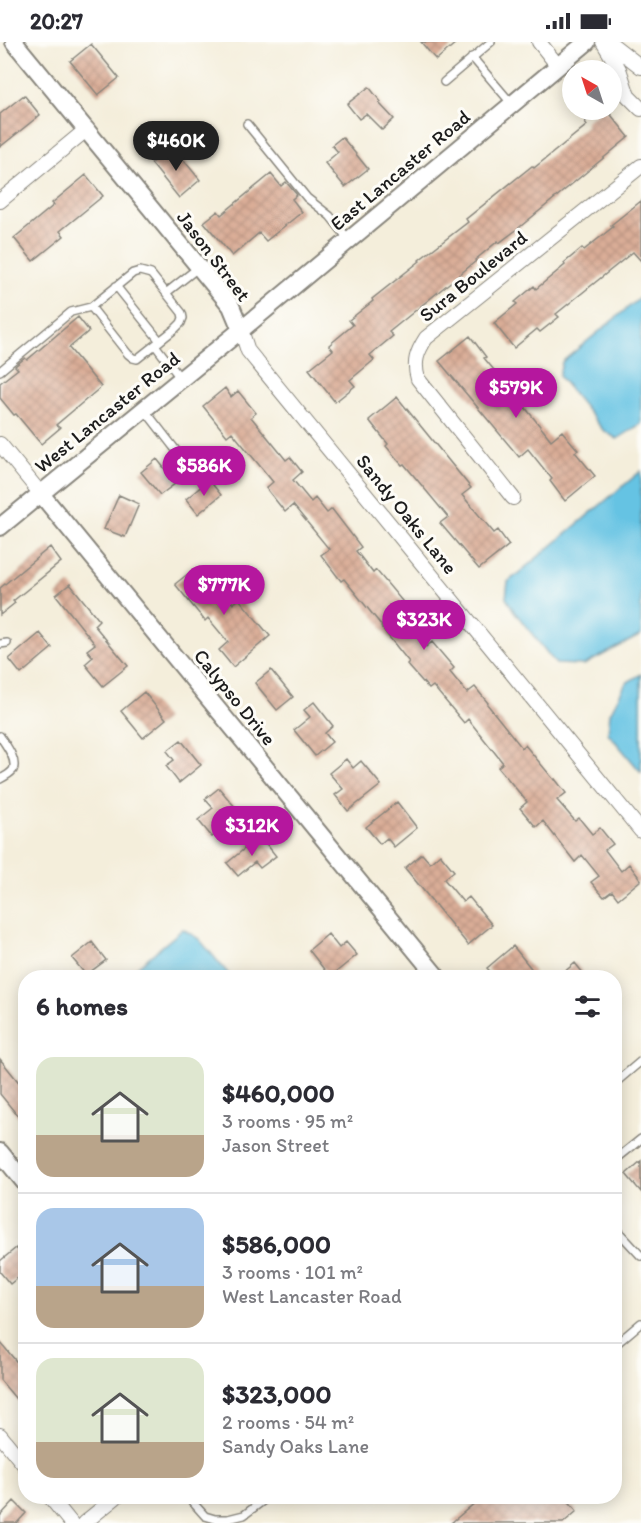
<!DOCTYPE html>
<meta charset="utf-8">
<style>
:root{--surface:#fff;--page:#f7f7f7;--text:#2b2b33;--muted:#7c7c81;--line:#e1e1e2;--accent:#b5179e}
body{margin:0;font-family:Itim,sans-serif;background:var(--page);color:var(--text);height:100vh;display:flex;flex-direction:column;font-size:22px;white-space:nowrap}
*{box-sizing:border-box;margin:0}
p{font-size:20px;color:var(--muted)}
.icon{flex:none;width:33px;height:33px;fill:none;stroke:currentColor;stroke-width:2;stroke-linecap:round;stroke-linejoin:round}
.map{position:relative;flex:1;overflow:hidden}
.drawer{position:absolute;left:18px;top:928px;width:604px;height:534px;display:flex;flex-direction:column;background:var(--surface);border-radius:24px;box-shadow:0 3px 15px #0003}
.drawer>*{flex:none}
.needle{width:39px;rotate:321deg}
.controls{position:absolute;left:562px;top:18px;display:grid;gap:12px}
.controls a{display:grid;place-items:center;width:60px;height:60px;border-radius:50%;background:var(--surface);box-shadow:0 3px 15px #0003;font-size:30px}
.price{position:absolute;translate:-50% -51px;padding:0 14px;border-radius:21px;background:var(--accent);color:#fff;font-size:20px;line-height:39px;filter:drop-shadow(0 2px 3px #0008)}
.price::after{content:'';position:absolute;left:50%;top:36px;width:18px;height:14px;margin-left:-9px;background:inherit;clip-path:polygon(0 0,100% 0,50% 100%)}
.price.on{background:#222;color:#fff}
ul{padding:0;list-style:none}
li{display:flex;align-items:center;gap:18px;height:150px;padding:0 18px}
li+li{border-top:2px solid var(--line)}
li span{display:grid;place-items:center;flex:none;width:168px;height:120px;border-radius:18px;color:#555}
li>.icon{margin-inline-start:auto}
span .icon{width:72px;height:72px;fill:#fffc;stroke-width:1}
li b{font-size:26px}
h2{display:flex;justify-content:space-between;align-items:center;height:72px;padding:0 18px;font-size:26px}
.status{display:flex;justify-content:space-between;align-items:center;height:42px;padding:0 30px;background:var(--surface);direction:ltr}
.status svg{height:16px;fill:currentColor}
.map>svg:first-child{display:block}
.water{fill:#65c3e3;stroke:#407080;stroke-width:1.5}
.building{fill:url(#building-cross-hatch)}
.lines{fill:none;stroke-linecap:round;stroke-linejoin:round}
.service-casing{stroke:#88857c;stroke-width:10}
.minor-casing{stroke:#88857c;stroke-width:16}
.tertiary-casing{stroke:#88857c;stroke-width:20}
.service{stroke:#fff;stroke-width:7}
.minor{stroke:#fff;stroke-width:14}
.tertiary{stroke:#fff;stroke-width:16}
.labels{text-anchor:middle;stroke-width:6;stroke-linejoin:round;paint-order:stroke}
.street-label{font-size:20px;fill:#1c1c1c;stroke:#fdfcf7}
</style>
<div class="status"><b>20:27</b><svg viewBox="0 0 49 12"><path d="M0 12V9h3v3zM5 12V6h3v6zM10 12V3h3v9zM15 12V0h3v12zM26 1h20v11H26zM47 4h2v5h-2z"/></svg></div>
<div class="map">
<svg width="641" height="1481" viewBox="0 0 641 1481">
<defs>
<pattern id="building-cross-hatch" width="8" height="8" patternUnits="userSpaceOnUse" patternTransform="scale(1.5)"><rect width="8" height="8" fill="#daad97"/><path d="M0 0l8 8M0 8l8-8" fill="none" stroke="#ba9482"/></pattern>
</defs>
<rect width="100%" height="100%" fill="#fdfcf7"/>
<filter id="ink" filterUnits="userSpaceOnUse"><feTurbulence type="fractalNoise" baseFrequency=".0167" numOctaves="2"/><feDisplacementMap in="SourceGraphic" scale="12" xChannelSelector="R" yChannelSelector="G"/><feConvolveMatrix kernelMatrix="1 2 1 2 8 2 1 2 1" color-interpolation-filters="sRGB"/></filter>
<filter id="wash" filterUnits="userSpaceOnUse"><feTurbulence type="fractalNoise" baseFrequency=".008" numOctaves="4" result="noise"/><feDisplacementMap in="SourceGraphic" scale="24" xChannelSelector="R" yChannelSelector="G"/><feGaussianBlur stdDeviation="1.35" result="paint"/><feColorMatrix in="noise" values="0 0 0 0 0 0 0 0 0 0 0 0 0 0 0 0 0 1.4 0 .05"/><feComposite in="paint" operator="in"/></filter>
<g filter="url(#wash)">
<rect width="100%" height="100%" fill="#f4eedb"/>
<path class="water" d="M641 255V382L617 397 603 388 559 334 562 320Z
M641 429V593L584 623 556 622 514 569 506 556 508 540Z
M641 632V730L608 691 610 671 626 641Z
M183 887 199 897 232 936H124Z"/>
<g id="blocks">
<path class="building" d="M421 0H457L436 18Z
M91 2 119 36 98 53 70 19Z
M369 45 381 60 379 61 394 77 382 88 366 72 359 77 347 62Z
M24 53 40 73 0 105V72Z
M601 68H607L629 95 515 189 499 201 498 199 475 218 476 219 453 238 389 290 393 294 370 313 374 318 350 338 355 344 335 360 309 327 333 308 329 303 353 283 349 278 373 259 372 257 420 219 419 218 468 180 466 177 532 124 534 126 587 83 585 80Z
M342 95 368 127 345 145 325 121 338 110 332 103Z
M172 104 200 138 179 156 151 121Z
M271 132 281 144 286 140 297 153 292 157 302 170 266 199 259 191 232 214 204 180 218 169 221 173Z
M86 133 103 154 60 189 64 194 33 219 14 196 54 163 52 161Z
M641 159V219L633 210 556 272 559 275 540 290 537 287 514 306 494 281 517 262 515 260 534 244 536 247 565 223 564 221 582 206 584 208 613 185 611 183Z
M78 275 89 289 69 306 101 345 56 383 60 386 41 402 16 372 14 373 0 356V341L18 327 15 324 25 316 27 318Z
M470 294 486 315 484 316 509 346 510 345 525 363 524 364 551 398 562 389 578 408 575 410 595 434 565 459 550 439 552 437 528 407 519 415 439 319Z
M225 346 231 355 238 349 256 371 251 375 286 418 290 415 302 430 293 438 311 460 315 456 327 471 332 467 361 505 356 509 373 531 376 528 407 565 408 564 417 574 407 582 426 605 432 600 454 626 450 630 467 651 475 645 488 661 487 662 522 706 525 703 554 738 555 737 566 751 557 758 575 779 579 776 592 792 600 786 613 802 605 808 621 829 629 822 641 838 618 857 612 849 604 855 591 840 599 834 582 813 575 820 543 779 536 785 520 766 527 760 498 725 503 721 468 677 464 681 433 644 429 647 407 622 409 620 381 585 382 584 344 537 341 539 321 513 329 507 293 463 285 470 266 446 273 440 232 390 227 394 203 364Z
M397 355 471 446 462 453 494 491 498 488 509 503 479 527 440 481 448 475 404 422 402 423 386 404 388 402 369 378Z
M157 417 176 441 160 453 141 430Z
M209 438 221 453 198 472 186 457Z
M119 453 139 462 125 495 104 487Z
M50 505 61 520 13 559 15 561 0 573V546Z
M194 527 199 534 206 528 233 562 239 557 270 594 233 625 219 608 228 600 208 576 205 579 175 542Z
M70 542 99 578 94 583 128 624 103 644 85 622 93 615 87 608 95 602 56 553Z
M40 591 52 606 21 632 9 617Z
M271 628 293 655 277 668 255 641Z
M144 650 166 677 143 696 121 669Z
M314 660 333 684 325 691 332 700 315 714 294 688 310 675 304 668Z
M181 698 201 723 179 741 166 724 174 718 167 709Z
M346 717 353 726 361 719 381 743 348 769 335 753 343 747 329 731Z
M219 746 241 772 212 795 198 778 213 766 205 757Z
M397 760 417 786 394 805 387 796 380 802 366 785Z
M260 794 276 814 260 826 255 820 238 834 227 821Z
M422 812 430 821 440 812 454 829 444 837 463 860 469 855 492 883 468 903 405 826Z
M328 892 339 906 346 900 357 913 330 935 309 908Z
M92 900 106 918 86 933 72 916Z
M513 904 534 930 527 936H496L487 926Z
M575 921 587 936H557Z
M0 1017 21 1043 26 1039V1084L0 1052Z
M641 1119V1150L626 1132Z
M16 1206 26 1217V1229L10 1242 0 1230V1219Z
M0 1300 26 1331V1369L0 1338Z
M482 1455H565L577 1469 563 1481H451Z
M14 1459 26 1471 17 1481H0V1474Z"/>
</g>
</g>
<g filter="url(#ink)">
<use href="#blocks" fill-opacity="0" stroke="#88857c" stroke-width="1.5"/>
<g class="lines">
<defs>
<path id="service" d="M472 15 511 61
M444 40 491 0
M247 82 307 156 330 174 349 198
M116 244 160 299
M166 251 199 225
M155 303 181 337
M0 329 71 270 91 265 133 231 140 229 151 232 182 271 183 276 181 281 175 287 137 317 133 316 128 312 91 265
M144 367 196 434
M0 602 7 601
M0 694C5 702 18 718 13 728 10 732 4 735 0 737
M615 1041 641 1019
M615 1118 641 1097
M615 1186 641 1214
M615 1303 641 1281
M188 1455 205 1474 215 1477H228L244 1473 268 1455"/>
<path id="minor" d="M539 0 558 24
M603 0 619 27 628 54 641 67
M609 0 641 25
M0 159 87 87
M241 288 248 309 641 789
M0 402 41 452
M513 456 418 337C413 320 417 310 426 296L641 124
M0 1393 26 1425
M50 1455 71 1481
M84 1481 116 1455"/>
<path id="tertiary" d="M14 0 231 264 241 288
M41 452 438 936
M0 485 241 288 587 0
M0 1110 26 1142"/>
</defs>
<use href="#service" class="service-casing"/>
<use href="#minor" class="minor-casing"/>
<use href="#tertiary" class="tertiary-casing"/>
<use href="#service" class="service"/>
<use href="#minor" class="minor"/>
<use href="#tertiary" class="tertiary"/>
</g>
</g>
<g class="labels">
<g class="street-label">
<text transform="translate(400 128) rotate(-40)" y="7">East Lancaster Road</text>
<text transform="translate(214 214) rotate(53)" y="7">Jason Street</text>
<text transform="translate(473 234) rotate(-39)" y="7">Sura Boulevard</text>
<text transform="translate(107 370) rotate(-39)" y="7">West Lancaster Road</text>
<text transform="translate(407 472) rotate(51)" y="7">Sandy Oaks Lane</text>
<text transform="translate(235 655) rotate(51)" y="7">Calypso Drive</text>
</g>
</g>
</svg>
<div class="controls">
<a><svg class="needle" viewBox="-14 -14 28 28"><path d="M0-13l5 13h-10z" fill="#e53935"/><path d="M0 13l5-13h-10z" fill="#7c7c81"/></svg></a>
</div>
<b class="price on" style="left:176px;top:130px">$460K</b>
<b class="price" style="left:516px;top:377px">$579K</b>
<b class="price" style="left:204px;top:455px">$586K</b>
<b class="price" style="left:224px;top:574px">$777K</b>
<b class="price" style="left:424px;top:609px">$323K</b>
<b class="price" style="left:252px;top:815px">$312K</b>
<section class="drawer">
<h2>6 homes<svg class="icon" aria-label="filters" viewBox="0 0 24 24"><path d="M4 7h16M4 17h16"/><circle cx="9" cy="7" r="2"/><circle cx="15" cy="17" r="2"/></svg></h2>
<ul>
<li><span style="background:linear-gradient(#dfe7d0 65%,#b9a48a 0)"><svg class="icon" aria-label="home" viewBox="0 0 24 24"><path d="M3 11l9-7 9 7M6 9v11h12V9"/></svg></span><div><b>$460,000</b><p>3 rooms · 95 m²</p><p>Jason Street</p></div></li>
<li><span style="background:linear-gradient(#a9c7e8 65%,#b9a48a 0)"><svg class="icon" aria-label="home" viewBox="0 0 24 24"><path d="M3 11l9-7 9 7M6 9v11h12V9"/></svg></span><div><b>$586,000</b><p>3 rooms · 101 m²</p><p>West Lancaster Road</p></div></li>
<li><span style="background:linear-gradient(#dfe7d0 70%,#b9a48a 0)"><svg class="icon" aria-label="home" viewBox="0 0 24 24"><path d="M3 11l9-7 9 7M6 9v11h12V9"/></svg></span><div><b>$323,000</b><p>2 rooms · 54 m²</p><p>Sandy Oaks Lane</p></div></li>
</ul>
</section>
</div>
